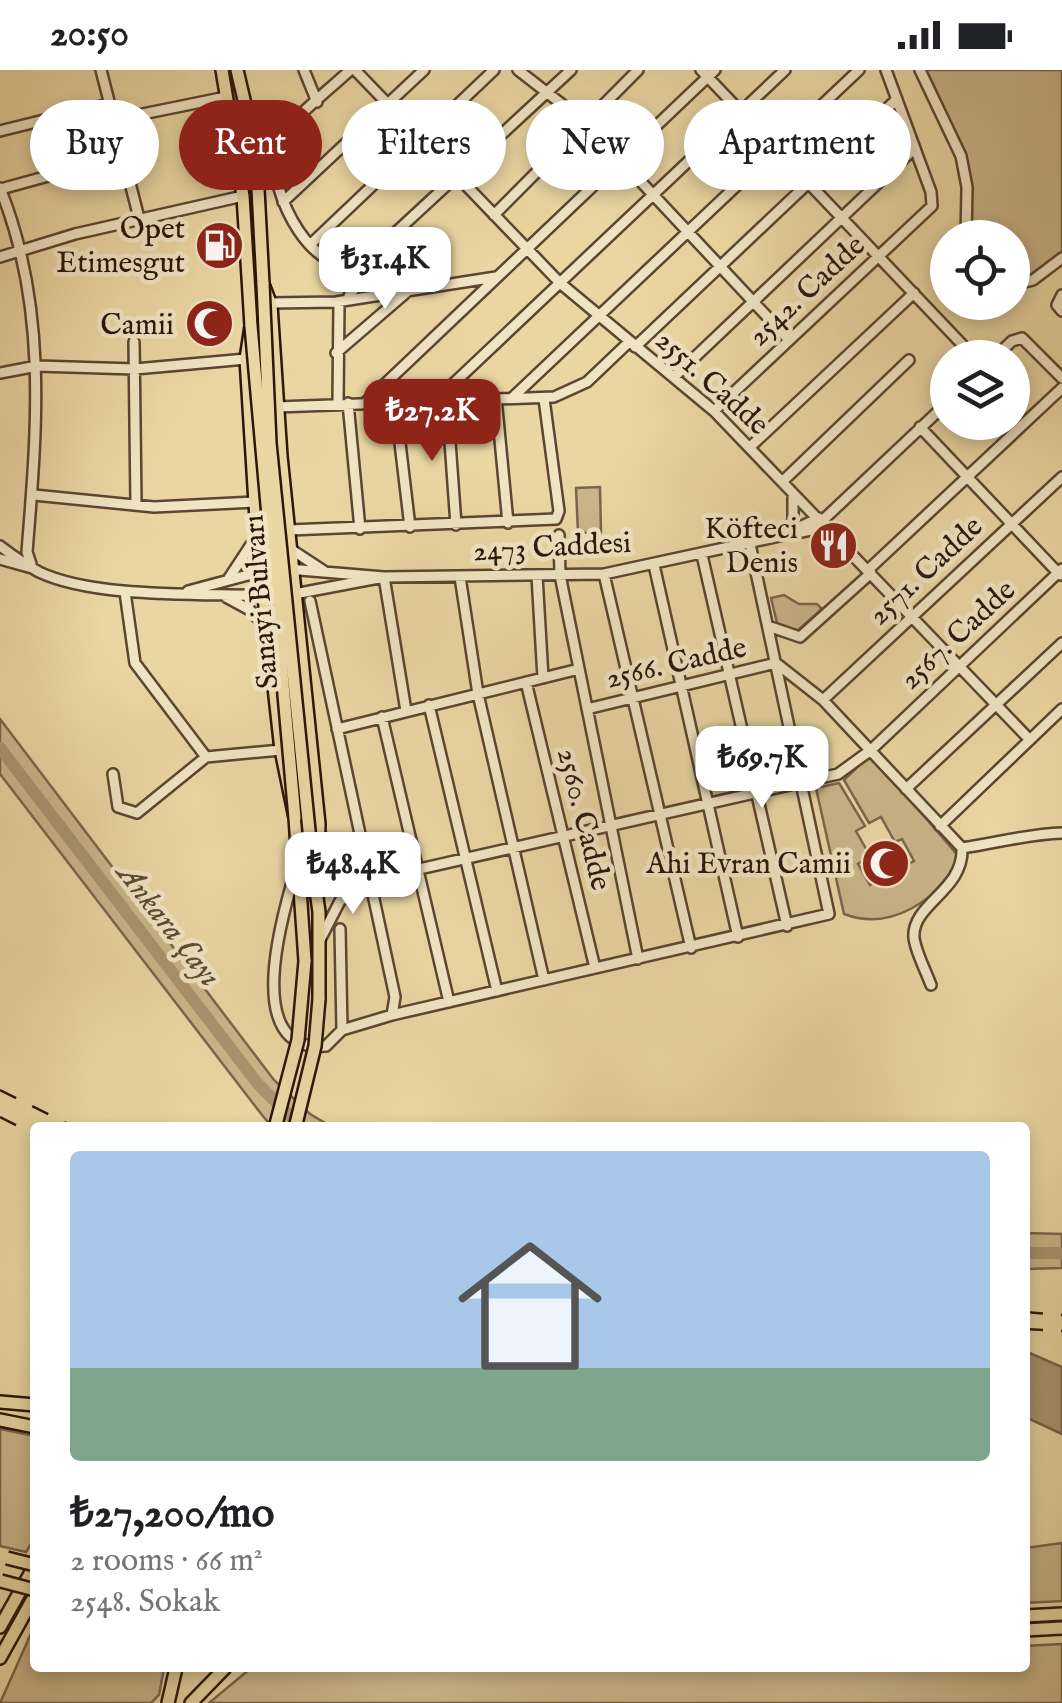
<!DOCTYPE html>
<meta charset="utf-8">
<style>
:root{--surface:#fff;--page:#f2f2f2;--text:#202124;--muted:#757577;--accent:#8f2418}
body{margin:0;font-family:"IM FELL English",serif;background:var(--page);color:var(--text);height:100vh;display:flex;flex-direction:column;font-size:38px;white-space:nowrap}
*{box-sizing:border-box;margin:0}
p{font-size:32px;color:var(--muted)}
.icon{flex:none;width:55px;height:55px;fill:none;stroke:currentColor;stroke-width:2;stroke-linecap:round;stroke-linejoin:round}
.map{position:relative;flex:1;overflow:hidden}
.sheet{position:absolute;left:30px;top:1052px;width:1000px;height:550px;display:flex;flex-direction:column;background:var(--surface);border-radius:10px;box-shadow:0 5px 15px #0003}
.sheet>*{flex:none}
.hud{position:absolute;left:30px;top:30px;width:1002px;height:90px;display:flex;gap:20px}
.fabs{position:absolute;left:930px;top:150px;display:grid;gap:20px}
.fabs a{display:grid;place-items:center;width:100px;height:100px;border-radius:50%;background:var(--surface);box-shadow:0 5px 15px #0003;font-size:50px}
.price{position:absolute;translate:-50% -85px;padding:0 22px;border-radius:20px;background:#fff;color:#222;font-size:32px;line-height:65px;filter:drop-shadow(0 2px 5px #0008)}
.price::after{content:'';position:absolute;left:50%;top:60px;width:30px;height:22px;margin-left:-15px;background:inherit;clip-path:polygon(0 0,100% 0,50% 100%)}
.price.selected{background:var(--accent);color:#fff}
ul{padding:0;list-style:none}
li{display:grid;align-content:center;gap:20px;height:530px;padding:0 40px}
li span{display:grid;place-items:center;height:310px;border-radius:10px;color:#555}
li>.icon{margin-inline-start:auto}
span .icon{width:180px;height:180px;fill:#fffc;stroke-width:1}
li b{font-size:42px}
.tag{padding:0 35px;border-radius:45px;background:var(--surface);box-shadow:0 5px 15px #0003;font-size:35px;line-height:90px}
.tag.selected{background:var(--accent);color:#fff}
.status{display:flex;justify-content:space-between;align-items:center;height:70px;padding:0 50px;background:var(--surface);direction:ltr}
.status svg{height:28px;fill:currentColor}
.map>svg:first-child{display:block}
.green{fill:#cab589;stroke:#7b654a;stroke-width:2.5}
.water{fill:#a9946f;stroke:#776147;stroke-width:2.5}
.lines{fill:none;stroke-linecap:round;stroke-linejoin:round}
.river{stroke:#a9946f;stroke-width:12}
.minor-casing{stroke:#5c4531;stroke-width:14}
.major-casing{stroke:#2c150b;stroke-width:16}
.minor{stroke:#f1e4c3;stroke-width:9}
.major{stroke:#ead6a3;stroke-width:11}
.rail{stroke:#2c150b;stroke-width:2.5;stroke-dasharray:18 18;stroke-linecap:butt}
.major-bridge-casing{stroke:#2c150b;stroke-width:16;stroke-linecap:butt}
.major-bridge{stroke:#ead6a3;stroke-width:11}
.labels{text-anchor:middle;stroke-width:9;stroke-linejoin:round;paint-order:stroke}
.poi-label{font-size:30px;fill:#2c150b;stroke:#f1e4c3;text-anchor:end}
.street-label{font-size:30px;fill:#2c150b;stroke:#f1e4c3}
.water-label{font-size:32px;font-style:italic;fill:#5e4833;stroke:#f1e4c3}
</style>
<div class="status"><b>20:50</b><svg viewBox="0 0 49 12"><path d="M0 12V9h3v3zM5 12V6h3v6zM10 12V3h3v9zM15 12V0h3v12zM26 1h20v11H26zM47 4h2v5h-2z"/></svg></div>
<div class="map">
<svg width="1062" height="1633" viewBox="0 0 1062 1633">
<rect width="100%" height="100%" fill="#ead6a3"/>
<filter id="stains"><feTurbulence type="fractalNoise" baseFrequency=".002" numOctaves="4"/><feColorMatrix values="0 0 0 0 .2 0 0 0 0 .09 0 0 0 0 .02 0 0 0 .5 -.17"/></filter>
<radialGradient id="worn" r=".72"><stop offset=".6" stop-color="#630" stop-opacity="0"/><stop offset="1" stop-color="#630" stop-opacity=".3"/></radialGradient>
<path class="green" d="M227 0H233L254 114 266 488 248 117Z
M920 0H1062V188L1013 215 1012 168 966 167V105Z
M600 417 601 462 578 463 576 418Z
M784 525 799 534H817L822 539 796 562 777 553 771 528Z
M0 649 274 1010 310 1044 332 1057H272L262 1045 0 704Z
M871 684 960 788C938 830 891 862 844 844L816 718 839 713 865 756 856 761 870 786 858 794 870 815 914 791 902 769 895 772 881 747 869 753 844 710Z
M1025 1163 1062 1164V1198L1025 1199Z
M0 1359 35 1366V1468L26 1482 0 1476Z
M1062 1473V1531L1025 1533V1478Z
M34 1557 35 1598H164L159 1625 151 1633H0Z
M1062 1574V1633H209L251 1598H1025V1576Z"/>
<path class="water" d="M1025 1281 1062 1297V1364L1025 1347Z"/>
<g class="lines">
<path class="river" d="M0 678 258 1014 302 1058
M1025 1183H1062"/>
<defs>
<path id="minor" d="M101 0 139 148
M304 0 317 32
M350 0C334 16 279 58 275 78 267 120 315 219 367 189L571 0
M355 0 560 213 714 341 1030 670
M518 0 586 53 789 270
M701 0 975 288
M920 0 961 86 967 117 966 168
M113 50 226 27
M0 61 109 34
M0 118C48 237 37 358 27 482L31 494
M1 119 121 86
M283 132 424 0
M494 145 638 0
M311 174 494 0
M0 187 75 164 243 126
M1012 215 1033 210 1062 188
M1062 225 1057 235 1062 241
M349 226 358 214 357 194
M271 233 336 232 496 207
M134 272 136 434
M635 277 897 29
M336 283 408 221
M994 288 1012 271 1022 268 1062 308
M0 303 37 296 135 299 246 289
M674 307 915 78
M496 328 508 453
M512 328 859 0
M436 330 785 0
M447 330 456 455
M395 331 410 457
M366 332 715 0
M338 333 339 232
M348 333 360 459
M277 337 554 327 587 312 629 272
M714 341 932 136 931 122 886 0
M920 357 1060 505
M750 377 914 223
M783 411 909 290
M34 425 154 437 255 432
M819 448 780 466 827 457
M822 451 948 332
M289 460 556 449 559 441 544 329
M787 462 793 450V424
M559 465 560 505 638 889
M0 476C12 485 26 495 39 502 96 529 204 523 268 526
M292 480 324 501
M702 485 787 856
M0 489 32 498
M654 495 738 867
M288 499 384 507 604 504 780 466
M868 500 1062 318
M604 504 691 878
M537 506 543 608
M384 507 406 641
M460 507 478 624 544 910
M229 508 256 467
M188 521 263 501
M125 522 135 593 206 687 281 680
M289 525 384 507
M226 527 250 540 268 559
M310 531 395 927 392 945 342 960
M768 556 800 567 871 503
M526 612 595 898
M823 630 1062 407
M429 635 497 921
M587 639 776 593 823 630 962 778C964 821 911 834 914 868 916 883 926 901 931 915
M382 647 449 932
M337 659 579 599
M113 704 118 737 137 743 206 687
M906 719 1062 573
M940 756 1062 639
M322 766C329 791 342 806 368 810
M962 778C997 773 1027 764 1062 763
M296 799C283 842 240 985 326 976L342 960 340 859
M321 868 340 831 371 810 838 704 871 680 1062 499
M392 945 829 844 750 474"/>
<path id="major" d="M222 0 243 126 251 256 246 289 257 465 281 680 295 748 305 891
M237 0 256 81 263 214 271 235 281 386 319 754 318 788 313 800 319 842V929
M0 1332 35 1335
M0 1350 35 1357
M1025 1546 1062 1544
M0 1557 35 1495
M1025 1560 1062 1558
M0 1588 35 1525
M168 1633 176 1598
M191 1633 225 1598"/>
</defs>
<use href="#minor" class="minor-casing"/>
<use href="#major" class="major-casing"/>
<use href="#minor" class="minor"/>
<use href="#major" class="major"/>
<path class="rail" d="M0 1020 76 1058
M0 1047 35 1065
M1025 1242 1062 1245
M1025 1259 1062 1261"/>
<defs>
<path id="major-bridge" d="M263 214 270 373 313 800
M251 256 295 748
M275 1058 298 970 305 891
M295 1058 315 976 319 929
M7 1488 35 1495
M1 1511 35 1520"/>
</defs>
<use href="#major-bridge" class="major-bridge-casing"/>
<use href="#major-bridge" class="major-bridge"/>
</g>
<defs>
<symbol id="fuel-disc" viewBox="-11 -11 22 22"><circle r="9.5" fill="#8f2418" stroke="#f1e4c3"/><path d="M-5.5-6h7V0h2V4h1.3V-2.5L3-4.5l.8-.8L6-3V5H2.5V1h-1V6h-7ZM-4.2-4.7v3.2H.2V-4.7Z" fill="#fff"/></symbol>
<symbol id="mosque-disc" viewBox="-11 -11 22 22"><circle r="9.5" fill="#8f2418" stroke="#f1e4c3"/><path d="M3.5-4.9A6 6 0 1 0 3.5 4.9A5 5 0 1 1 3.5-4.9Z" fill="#fff"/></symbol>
<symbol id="restaurant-disc" viewBox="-11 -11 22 22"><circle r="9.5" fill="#8f2418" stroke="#f1e4c3"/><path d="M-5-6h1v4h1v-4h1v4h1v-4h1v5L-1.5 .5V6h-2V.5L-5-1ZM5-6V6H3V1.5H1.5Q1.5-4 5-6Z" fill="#fff"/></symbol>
</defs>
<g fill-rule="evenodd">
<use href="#fuel-disc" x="192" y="148" width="55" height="55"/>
<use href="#mosque-disc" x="182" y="226" width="55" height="55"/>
<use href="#restaurant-disc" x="806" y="448" width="55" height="55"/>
<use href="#mosque-disc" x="858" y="766" width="55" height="55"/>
</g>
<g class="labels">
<g class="poi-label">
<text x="185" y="168">Opet<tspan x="185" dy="34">Etimesgut</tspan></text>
<text x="174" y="264">Camii</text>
<text x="798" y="468">Köfteci<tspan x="798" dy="34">Denis</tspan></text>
<text x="851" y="803">Ahi Evran Camii</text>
</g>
<g class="street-label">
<text transform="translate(806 220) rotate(-43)" y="10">2542. Cadde</text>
<text transform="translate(713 312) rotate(42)" y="10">2551. Cadde</text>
<text transform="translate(552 476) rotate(-3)" y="10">2473 Caddesi</text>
<text transform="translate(925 500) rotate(-43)" y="10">2571. Cadde</text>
<text transform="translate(260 532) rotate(-95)" y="10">Sanayi Bulvarı</text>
<text transform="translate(957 564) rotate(-43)" y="10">2567. Cadde</text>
<text transform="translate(676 592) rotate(-13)" y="10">2566. Cadde</text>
<text transform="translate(585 749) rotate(76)" y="10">2560. Cadde</text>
</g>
<g class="water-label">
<text transform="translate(170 854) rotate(52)" y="11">Ankara Çayı</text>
</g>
</g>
<rect width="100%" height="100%" filter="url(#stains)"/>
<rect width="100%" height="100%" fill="url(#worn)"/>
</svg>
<div class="fabs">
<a><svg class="icon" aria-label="locate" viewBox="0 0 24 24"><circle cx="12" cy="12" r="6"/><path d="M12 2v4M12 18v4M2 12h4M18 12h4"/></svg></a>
<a><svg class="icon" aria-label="layers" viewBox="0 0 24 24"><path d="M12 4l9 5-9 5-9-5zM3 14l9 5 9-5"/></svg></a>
</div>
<b class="price" style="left:385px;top:242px">₺31.4K</b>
<b class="price selected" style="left:432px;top:394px">₺27.2K</b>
<b class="price" style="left:762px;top:741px">₺69.7K</b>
<b class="price" style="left:353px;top:847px">₺48.4K</b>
<div class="hud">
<a class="tag">Buy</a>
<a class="tag selected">Rent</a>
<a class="tag">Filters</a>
<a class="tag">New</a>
<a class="tag">Apartment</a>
</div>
<section class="sheet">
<ul>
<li><span style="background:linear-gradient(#a9c7e8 70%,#7fa58c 0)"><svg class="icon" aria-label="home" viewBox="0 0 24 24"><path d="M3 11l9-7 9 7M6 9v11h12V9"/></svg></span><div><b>₺27,200/mo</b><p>2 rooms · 66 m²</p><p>2548. Sokak</p></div></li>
</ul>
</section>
</div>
